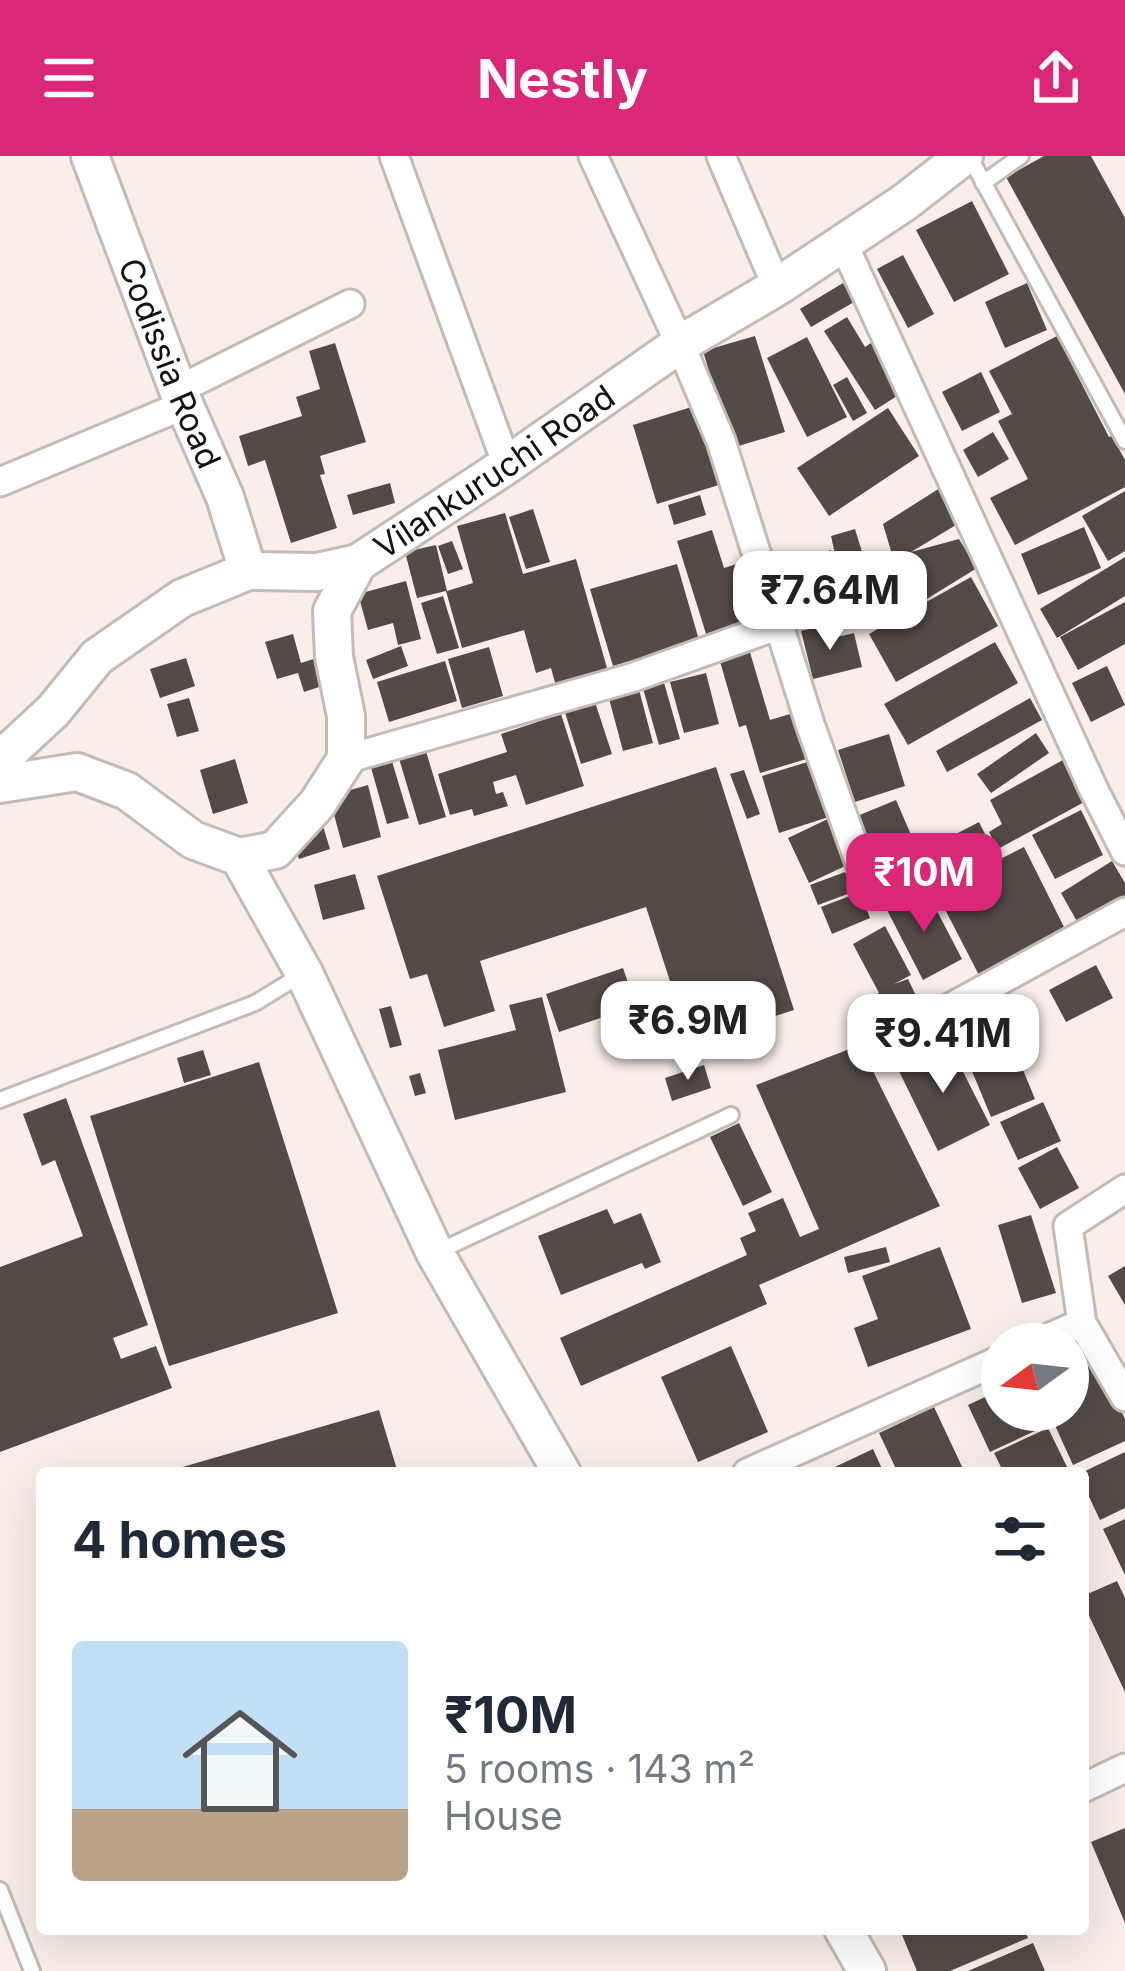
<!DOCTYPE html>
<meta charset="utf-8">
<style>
:root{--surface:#fff;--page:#f2f2f3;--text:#1f2937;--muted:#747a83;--line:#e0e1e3;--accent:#db2777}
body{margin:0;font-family:Inter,sans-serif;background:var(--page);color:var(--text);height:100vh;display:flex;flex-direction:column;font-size:45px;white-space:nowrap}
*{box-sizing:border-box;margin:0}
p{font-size:39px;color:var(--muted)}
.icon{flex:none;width:66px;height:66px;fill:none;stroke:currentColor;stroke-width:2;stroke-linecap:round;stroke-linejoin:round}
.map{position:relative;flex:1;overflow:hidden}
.drawer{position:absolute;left:36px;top:1311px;width:1053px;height:468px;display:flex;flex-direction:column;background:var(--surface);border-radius:12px;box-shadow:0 12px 48px #0002}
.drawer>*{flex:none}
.needle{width:78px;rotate:255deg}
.fabs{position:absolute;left:981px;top:1167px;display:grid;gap:24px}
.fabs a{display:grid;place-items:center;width:108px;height:108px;border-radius:50%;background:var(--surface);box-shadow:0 12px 48px #0002;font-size:60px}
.price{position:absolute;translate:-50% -102px;padding:0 27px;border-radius:24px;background:#fff;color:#222;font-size:39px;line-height:78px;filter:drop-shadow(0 3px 6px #0008)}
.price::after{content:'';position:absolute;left:50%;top:72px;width:36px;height:27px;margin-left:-18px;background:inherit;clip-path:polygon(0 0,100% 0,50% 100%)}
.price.current{background:var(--accent);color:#fff}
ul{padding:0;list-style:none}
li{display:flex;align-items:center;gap:36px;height:300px;padding:0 36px}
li+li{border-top:3px solid var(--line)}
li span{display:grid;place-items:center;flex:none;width:336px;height:240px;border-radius:12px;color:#555}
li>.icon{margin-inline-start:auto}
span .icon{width:144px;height:144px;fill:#fffc;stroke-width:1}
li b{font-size:51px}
h2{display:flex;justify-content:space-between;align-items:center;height:144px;padding:0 36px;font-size:51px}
header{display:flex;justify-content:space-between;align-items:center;height:156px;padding:0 36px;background:var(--accent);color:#fff;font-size:54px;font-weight:700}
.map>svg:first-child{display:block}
.building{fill:#544b46}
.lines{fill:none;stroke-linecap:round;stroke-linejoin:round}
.lane-casing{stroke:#c5bab4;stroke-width:20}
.street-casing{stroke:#c5bab4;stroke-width:33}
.secondary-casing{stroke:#c5bab4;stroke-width:42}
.lane{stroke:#fff;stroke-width:14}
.street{stroke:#fff;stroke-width:27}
.secondary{stroke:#fff;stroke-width:36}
.labels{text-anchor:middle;stroke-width:12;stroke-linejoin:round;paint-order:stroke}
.street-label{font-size:33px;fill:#14110f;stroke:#fff}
</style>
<header><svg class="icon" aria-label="menu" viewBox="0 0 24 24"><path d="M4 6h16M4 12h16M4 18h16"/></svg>Nestly<svg class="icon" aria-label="share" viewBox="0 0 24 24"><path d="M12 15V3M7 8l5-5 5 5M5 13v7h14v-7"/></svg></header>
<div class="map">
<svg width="1125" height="1815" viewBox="0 0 1125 1815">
<rect width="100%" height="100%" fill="#f9eee8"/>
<path class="building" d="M1044 0H1091L1125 62V238L1006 21Z
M972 45 1009 118 954 146 916 74Z
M903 99 934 158 908 172 877 113Z
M843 127 854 146 811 171 800 153Z
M1027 127 1047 174 1005 192 985 146Z
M847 161 865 191 874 185 905 235 875 254 824 175Z
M755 180 785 276 732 292 703 195Z
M1057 180 1109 281 1112 280 1125 304V331L1015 389 990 342 1028 323 998 265 1012 258 989 215Z
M807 181 847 261 807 281 767 202Z
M335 187 366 286 320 300 325 318 320 319 337 372 291 387 265 304 248 310 239 280 302 260 296 241 320 233 309 195Z
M981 216 1000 256 962 275 942 236Z
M847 221 867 257 853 265 833 229Z
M698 249 722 328 657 348 633 269Z
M888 252 919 300 829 360 797 312Z
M993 276 1009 303 978 321 963 294Z
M390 327 395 347 353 359 347 339Z
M940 332 950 349 956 369 911 396 959 383 977 412 922 446 890 455 876 433 869 409 891 395 883 368Z
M1125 335V395L1108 405 1082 360Z
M700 339 706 359 674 369 668 349Z
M533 353 550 406 526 413 509 361Z
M505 357 523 418 576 403 609 519 557 534 551 512 536 517 524 474 462 492 446 435 417 442 405 396 436 389 447 435 473 427 457 370Z
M1084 371 1101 412 1038 439 1021 398Z
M855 373 862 396 870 408 846 415 835 398 831 380Z
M712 374 724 412 756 402 766 436 740 445 747 469 707 481 677 385Z
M452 385 463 413 448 418 438 390Z
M831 394 841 428 791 443 781 408Z
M1125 401V440L1057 482 1040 453Z
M677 408 699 484 613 510 590 433Z
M971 421 998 470 896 526 869 478Z
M406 425 421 483 398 489 393 467 368 474 358 438Z
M443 440 459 492 437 498 421 447Z
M1125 446V488L1078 514 1060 481Z
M822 470 825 484 854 477 862 511 813 523 801 475Z
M293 478 301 507 323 500 331 527 304 536 298 517 277 523 265 486Z
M995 486 1018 527 908 589 884 548Z
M401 490 408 510 373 523 366 504Z
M489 491 503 540 462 552 448 503Z
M749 493 770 564 800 555 813 601 760 617 746 569 739 571 719 502Z
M186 502 195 530 160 542 150 513Z
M445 505 457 545 389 566 377 526Z
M1107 510 1125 549 1091 566 1072 527Z
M706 517 719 568 684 577 670 526Z
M663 523 680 583 659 589 642 529Z
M637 526 653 587 623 595 607 535Z
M593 540 612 598 581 608 563 550Z
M189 542 199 575 177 581 167 548Z
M1030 542 1042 564 947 616 936 595Z
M561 558 584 630 526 649 516 619 493 626 496 638 503 636 508 650 474 660 472 653 450 659 438 618 507 596 501 578Z
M1036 577 1049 597 991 637 977 618Z
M889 578 905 630 855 646 838 594Z
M424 589 446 661 419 669 397 596Z
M391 602 409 662 387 668 370 608Z
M235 603 248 647 213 658 200 614Z
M817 603 835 659 779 677 762 620Z
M1063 604 1086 645 998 693 989 676 1002 668 990 644Z
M716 611 794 854 690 887 646 751 480 805 495 855 444 871 427 818 410 823 377 720Z
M744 614 760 658 747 663 730 618Z
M368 629 381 681 343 692 329 640Z
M896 644 928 718 882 738 850 663Z
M1081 654 1103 699 1055 723 1032 679Z
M834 660 856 705 809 727 788 682Z
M979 666 994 696 954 717 939 687Z
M323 670 330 693 299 703 291 680Z
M1024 691 1067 777 980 821 936 736Z
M1112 705 1125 727V741L1079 769 1061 737Z
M845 716 853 736 818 749 810 729Z
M355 718 365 753 323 764 314 729Z
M926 734 962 803 923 824 887 754Z
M860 736 870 762 832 778 821 751Z
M885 770 911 819 894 828 908 823 929 867 883 889 862 845 879 837 853 788Z
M1096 809 1113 842 1066 866 1049 834Z
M623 812 636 850 559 876 546 838Z
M542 841 566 936 455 964 438 894 516 874 509 849Z
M391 850 402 889 390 892 379 853Z
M999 856 1035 943 991 961 955 874Z
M948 886 990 969 938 995 897 911Z
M860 889 940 1050 759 1129 767 1148 581 1230 560 1182 747 1099 740 1082 756 1075 748 1057 783 1042 800 1081 819 1073 756 929Z
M203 894 211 919 184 927 177 902Z
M259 906 338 1157 169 1210 90 960Z
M704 909 711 932 672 945 665 922Z
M420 917 426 937 415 940 409 920Z
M66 942 148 1169 113 1182 121 1203 156 1190 172 1232 0 1296V1111L83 1080 55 1004 42 1010 23 958Z
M1043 946 1061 985 1018 1004 1000 966Z
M739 967 772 1036 743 1050 710 981Z
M1057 991 1079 1032 1040 1053 1018 1012Z
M607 1053 614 1068 641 1057 661 1106 645 1113 642 1107 561 1139 538 1080Z
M1031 1059 1056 1137 1022 1147 998 1069Z
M886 1091 890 1106 848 1117 844 1101Z
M940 1091 971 1173 868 1211 854 1172 878 1163 862 1120Z
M1125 1110V1149L1108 1120Z
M731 1190 768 1276 698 1306 661 1221Z
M1093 1196 1125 1263V1285L1073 1309 1048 1254H1068V1207Z
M1002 1233V1254H1043L1050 1268 990 1296 968 1249Z
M934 1251 965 1317H898L879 1277Z
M379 1254 398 1317H181L179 1312Z
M1048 1272 1070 1317H1004L994 1297Z
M873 1293 884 1317H822Z
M1125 1296V1352L1100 1364 1083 1328V1316Z
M1125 1363V1419L1103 1373Z
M1117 1425 1125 1442V1536L1083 1447V1440Z
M1125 1672V1767L1091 1686Z
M915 1773H1024L1028 1782 950 1815H917L902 1779Z
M1033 1787 1045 1815H968Z"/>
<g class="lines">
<defs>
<path id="lane" d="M969 0 1125 285
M983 27 1021 0
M0 944 255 847 304 817
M437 1096 731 959
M0 1734 32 1815"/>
<path id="street" d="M394 0 507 309
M593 0 680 188 721 285 810 568 867 727
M721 0 777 131
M843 87 1094 634 1125 695
M178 234 350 148
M0 326 184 249
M346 603 631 522 779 469
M944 855 1125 756
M1082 1167 1125 1241
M1034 1188 1082 1167 1068 1070 1125 1033
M747 1317 1002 1203
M1083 1632 1125 1612"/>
<g id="secondary">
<path id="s1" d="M90 0 178 234 225 341 248 415"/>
<path d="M0 604 53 555 97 501 182 442 248 415 317 416 358 407"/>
<path id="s2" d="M0 628 77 616 127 635 193 684 239 701 275 694 317 648 346 603V560L334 501 332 455 358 407 507 309 680 188 777 131 905 46 964 0"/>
<path d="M239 701 304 817 435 1097 562 1317"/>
<path d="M843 1773 867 1815"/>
</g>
</defs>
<use href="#lane" class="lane-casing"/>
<use href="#street" class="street-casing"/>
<use href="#secondary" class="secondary-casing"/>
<use href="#lane" class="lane"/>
<use href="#street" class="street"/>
<use href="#secondary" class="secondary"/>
</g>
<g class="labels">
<g class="street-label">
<text dy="12" stroke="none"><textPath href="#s1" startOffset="222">Codissia Road</textPath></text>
<text dy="12" stroke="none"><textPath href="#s2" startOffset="783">Vilankuruchi Road</textPath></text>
</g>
</g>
</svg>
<div class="fabs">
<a><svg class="needle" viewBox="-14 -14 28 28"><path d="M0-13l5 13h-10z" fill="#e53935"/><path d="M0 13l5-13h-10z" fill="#747a83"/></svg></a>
</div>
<b class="price" style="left:830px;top:497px">₹7.64M</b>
<b class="price current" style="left:924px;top:779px">₹10M</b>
<b class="price" style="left:688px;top:927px">₹6.9M</b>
<b class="price" style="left:943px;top:940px">₹9.41M</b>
<section class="drawer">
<h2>4 homes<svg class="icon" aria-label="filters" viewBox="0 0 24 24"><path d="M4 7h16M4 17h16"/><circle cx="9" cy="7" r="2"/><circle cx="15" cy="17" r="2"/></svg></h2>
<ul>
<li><span style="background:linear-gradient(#bfe0f5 70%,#b9a48a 0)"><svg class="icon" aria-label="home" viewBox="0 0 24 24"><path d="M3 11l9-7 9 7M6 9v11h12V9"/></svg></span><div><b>₹10M</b><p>5 rooms · 143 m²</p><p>House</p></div></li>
</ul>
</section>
</div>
